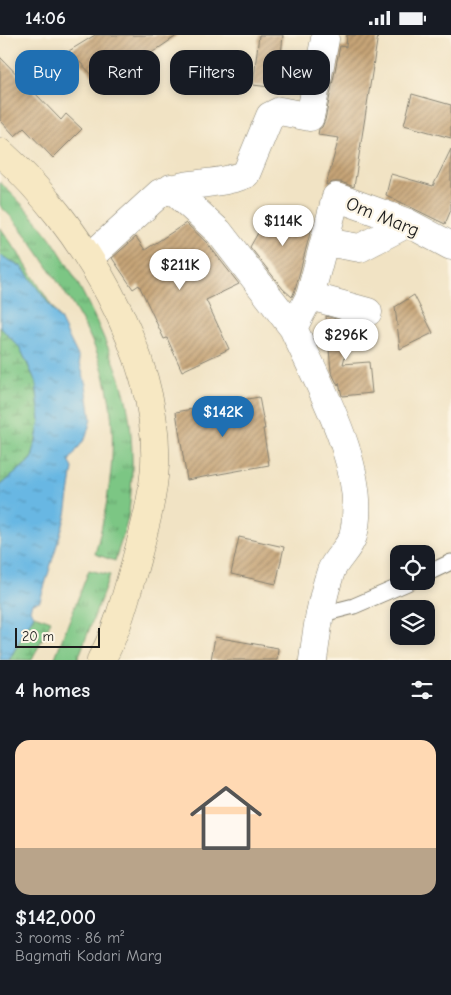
<!DOCTYPE html>
<meta charset="utf-8">
<style>
:root{--surface:#171b24;--page:#242831;--text:#f1f3f6;--muted:#9ea1a6;--accent:#1f6fb2}
body{margin:0;font-family:"Comic Neue",sans-serif;background:var(--page);color:var(--text);height:100vh;display:flex;flex-direction:column;font-size:19px;white-space:nowrap}
*{box-sizing:border-box;margin:0}
p{font-size:16px;color:var(--muted)}
.icon{flex:none;width:28px;height:28px;fill:none;stroke:currentColor;stroke-width:2;stroke-linecap:round;stroke-linejoin:round}
.map{position:relative;height:625px;overflow:hidden}
.drawer{display:flex;flex-direction:column;background:var(--surface);flex:1}
.drawer>*{flex:none}
.hud{position:absolute;left:15px;top:15px;width:421px;height:45px;display:flex;gap:10px}
.buttons{position:absolute;left:390px;top:510px;display:grid;gap:10px}
.buttons a{display:grid;place-items:center;width:45px;height:45px;border-radius:10px;background:var(--surface);box-shadow:0 2px 8px #0003;font-size:25px}
.scale{position:absolute;left:15px;bottom:12px;width:85px;box-sizing:border-box;padding-left:5px;border:2px solid #1c1c1c;border-top:0;font-size:14px;line-height:18px;white-space:nowrap;color:#1c1c1c;-webkit-text-stroke:4px #fcf5e5;paint-order:stroke}
.price{position:absolute;translate:-50% -42px;padding:0 11px;border-radius:18px;background:#fff;color:#222;font-size:16px;line-height:32px;filter:drop-shadow(0 1px 2px #0008)}
.price::after{content:'';position:absolute;left:50%;top:30px;width:15px;height:11px;margin-left:-8px;background:inherit;clip-path:polygon(0 0,100% 0,50% 100%)}
.price.active{background:var(--accent);color:#fff}
ul{padding:0;list-style:none}
li{display:grid;align-content:center;gap:10px;height:265px;padding:0 15px}
li span{display:grid;place-items:center;height:155px;border-radius:15px;color:#555}
li>.icon{margin-inline-start:auto}
span .icon{width:90px;height:90px;fill:#fffc;stroke-width:1}
li b{font-size:21px}
h2{display:flex;justify-content:space-between;align-items:center;height:60px;padding:0 15px;font-size:21px}
.pill{padding:0 18px;border-radius:15px;background:var(--surface);box-shadow:0 2px 8px #0003;font-size:18px;line-height:45px}
.pill.active{background:var(--accent);color:#fff}
.status{display:flex;justify-content:space-between;align-items:center;height:35px;padding:0 25px;background:var(--surface);direction:ltr}
.status svg{height:14px;fill:currentColor}
.map>svg:first-child{display:block}
.grass{fill:url(#grass-tufts);stroke:#4c7150}
.wetland{fill:url(#wetland-marsh);stroke:#4c7150}
.water{fill:url(#water-ripples);stroke:#426a80}
.building{fill:url(#building-hatch)}
.lines{fill:none;stroke-linecap:round;stroke-linejoin:round}
.service-casing{stroke:#868070;stroke-width:17}
.minor-casing{stroke:#868070;stroke-width:29}
.secondary-casing{stroke:#868070;stroke-width:29}
.service{stroke:#fff;stroke-width:15}
.minor{stroke:#fff;stroke-width:28}
.secondary{stroke:#f7e8c3;stroke-width:28}
.labels{text-anchor:middle;stroke-width:4.5;stroke-linejoin:round;paint-order:stroke}
.street-label{font-size:19px;fill:#1c1c1c;stroke:#fcf5e5}
</style>
<div class="status"><b>14:06</b><svg viewBox="0 0 49 12"><path d="M0 12V9h3v3zM5 12V6h3v6zM10 12V3h3v9zM15 12V0h3v12zM26 1h20v11H26zM47 4h2v5h-2z"/></svg></div>
<div class="map">
<svg width="451" height="625" viewBox="0 0 451 625">
<defs>
<pattern id="grass-tufts" width="24" height="20" patternUnits="userSpaceOnUse" patternTransform="scale(1.25)"><rect width="24" height="20" fill="#7cc684"/><path d="M3 7l-1-3M5 7V3M7 7l1-3M15 17l-1-3M17 17v-4M19 17l1-3" fill="none" stroke="#65a06b"/></pattern>
<pattern id="wetland-marsh" width="20" height="14" patternUnits="userSpaceOnUse" patternTransform="scale(1.25)"><rect width="20" height="14" fill="#7cc684"/><path d="M1 5h8M5 5V1M11 12h8M15 12V8" fill="none" stroke="#65a06b"/></pattern>
<pattern id="water-ripples" width="26" height="14" patternUnits="userSpaceOnUse" patternTransform="scale(1.25)"><rect width="26" height="14" fill="#68b7e3"/><path d="M2 4q2-2 4 0t4 0M15 11q2-2 4 0t4 0" fill="none" stroke="#5594b7"/></pattern>
<pattern id="building-hatch" width="6" height="6" patternUnits="userSpaceOnUse" patternTransform="scale(1.25)"><rect width="6" height="6" fill="#c6a477"/><path d="M-1 1l2-2M0 6l6-6M5 7l2-2" fill="none" stroke="#a08561"/></pattern>
</defs>
<rect width="100%" height="100%" fill="#fcf5e5"/>
<filter id="ink" filterUnits="userSpaceOnUse"><feTurbulence type="fractalNoise" baseFrequency=".02" numOctaves="2"/><feDisplacementMap in="SourceGraphic" scale="10" xChannelSelector="R" yChannelSelector="G"/><feConvolveMatrix kernelMatrix="1 2 1 2 8 2 1 2 1" color-interpolation-filters="sRGB"/></filter>
<filter id="wash" filterUnits="userSpaceOnUse"><feTurbulence type="fractalNoise" baseFrequency=".0096" numOctaves="4" result="noise"/><feDisplacementMap in="SourceGraphic" scale="20" xChannelSelector="R" yChannelSelector="G"/><feGaussianBlur stdDeviation="1.12" result="paint"/><feColorMatrix in="noise" values="0 0 0 0 0 0 0 0 0 0 0 0 0 0 0 0 0 1.4 0 .05"/><feComposite in="paint" operator="in"/></filter>
<g filter="url(#wash)">
<rect width="100%" height="100%" fill="#f1e3c4"/>
<path class="grass" d="M0 147C21 168 44 191 59 216 76 243 90 271 103 301 111 319 119 338 124 357 134 392 134 446 128 482 125 497 119 511 115 526L95 519C112 454 121 394 101 329 88 289 62 254 40 220 31 207 22 195 13 184 9 179 2 174 0 170 0 164 0 153 0 147Z
M89 535 110 540 81 616 77 625H54Z"/>
<path class="wetland" d="M0 192 19 219 61 286 22 232 0 220Z
M0 292 20 313 36 347 40 386 32 424 0 451Z
M34 580 51 586 32 625H9Z"/>
<path class="water" d="M0 220 22 232 61 286 78 321 86 350 91 384 86 402 69 426 73 433 66 480 40 566 32 568 30 575 34 580 9 625H0V451L32 424 40 386 36 347 20 313 0 292Z"/>
<g id="blocks">
<path class="building" d="M95 0H178L103 51 69 16Z
M259 0H283L278 53 253 50Z
M347 0H378L354 152 341 147H333L326 150 339 103 318 100 319 94 322 92 325 85 340 11 346 12Z
M0 22 61 85 66 79 82 94 53 123 24 93 15 101 0 85Z
M412 59 451 70V103L404 90Z
M451 114V175L445 189 386 160 391 139 433 151Z
M271 175 313 187 295 255 292 262 283 254 250 212Z
M186 188 207 208 239 249 206 265 229 314 182 336 167 303 164 304 139 250 133 254 112 223 136 202 145 215Z
M414 260 433 298 400 314 395 272Z
M326 281 353 289 343 329 369 327 372 358 342 361 339 348 338 351 331 336Z
M259 362 265 394H263L269 430 187 445 176 377Z
M239 502 284 512 276 549 231 539Z
M215 602 278 613 277 625H211Z"/>
</g>
</g>
<g filter="url(#ink)">
<use href="#blocks" fill-opacity="0" stroke="#868070" stroke-width="1"/>
<g class="lines">
<defs>
<path id="service" d="M426 539 451 527
M319 580 354 571 412 546"/>
<path id="minor" d="M171 153 219 197 293 293 310 261 336 162 408 188 451 211
M325 207 360 213 408 188
M89 223 160 158C187 146 219 151 246 139L270 81 280 76 310 82 325 4
M310 261 368 277
M293 293C319 350 370 438 353 501 349 514 336 523 331 536 321 565 317 595 313 625"/>
<path id="secondary" d="M0 117C80 188 160 319 155 430 153 465 143 499 134 533 125 564 117 597 101 625"/>
</defs>
<use href="#service" class="service-casing"/>
<use href="#minor" class="minor-casing"/>
<use href="#secondary" class="secondary-casing"/>
<use href="#service" class="service"/>
<use href="#minor" class="minor"/>
<use href="#secondary" class="secondary"/>
</g>
</g>
<g class="labels">
<g class="street-label">
<text transform="translate(383 181) rotate(22)" y="7">Om Marg</text>
</g>
</g>
</svg>
<div class="buttons">
<a><svg class="icon" aria-label="locate" viewBox="0 0 24 24"><circle cx="12" cy="12" r="6"/><path d="M12 2v4M12 18v4M2 12h4M18 12h4"/></svg></a>
<a><svg class="icon" aria-label="layers" viewBox="0 0 24 24"><path d="M12 4l9 5-9 5-9-5zM3 14l9 5 9-5"/></svg></a>
</div>
<div class="scale">20 m</div>
<b class="price" style="left:283px;top:212px">$114K</b>
<b class="price" style="left:180px;top:256px">$211K</b>
<b class="price" style="left:346px;top:326px">$296K</b>
<b class="price active" style="left:223px;top:403px">$142K</b>
<div class="hud">
<a class="pill active">Buy</a>
<a class="pill">Rent</a>
<a class="pill">Filters</a>
<a class="pill">New</a>
</div>
</div>
<section class="drawer">
<h2>4 homes<svg class="icon" aria-label="filters" viewBox="0 0 24 24"><path d="M4 7h16M4 17h16"/><circle cx="9" cy="7" r="2"/><circle cx="15" cy="17" r="2"/></svg></h2>
<ul>
<li><span style="background:linear-gradient(#ffd9b3 70%,#b9a48a 0)"><svg class="icon" aria-label="home" viewBox="0 0 24 24"><path d="M3 11l9-7 9 7M6 9v11h12V9"/></svg></span><div><b>$142,000</b><p>3 rooms · 86 m²</p><p>Bagmati Kodari Marg</p></div></li>
</ul>
</section>
